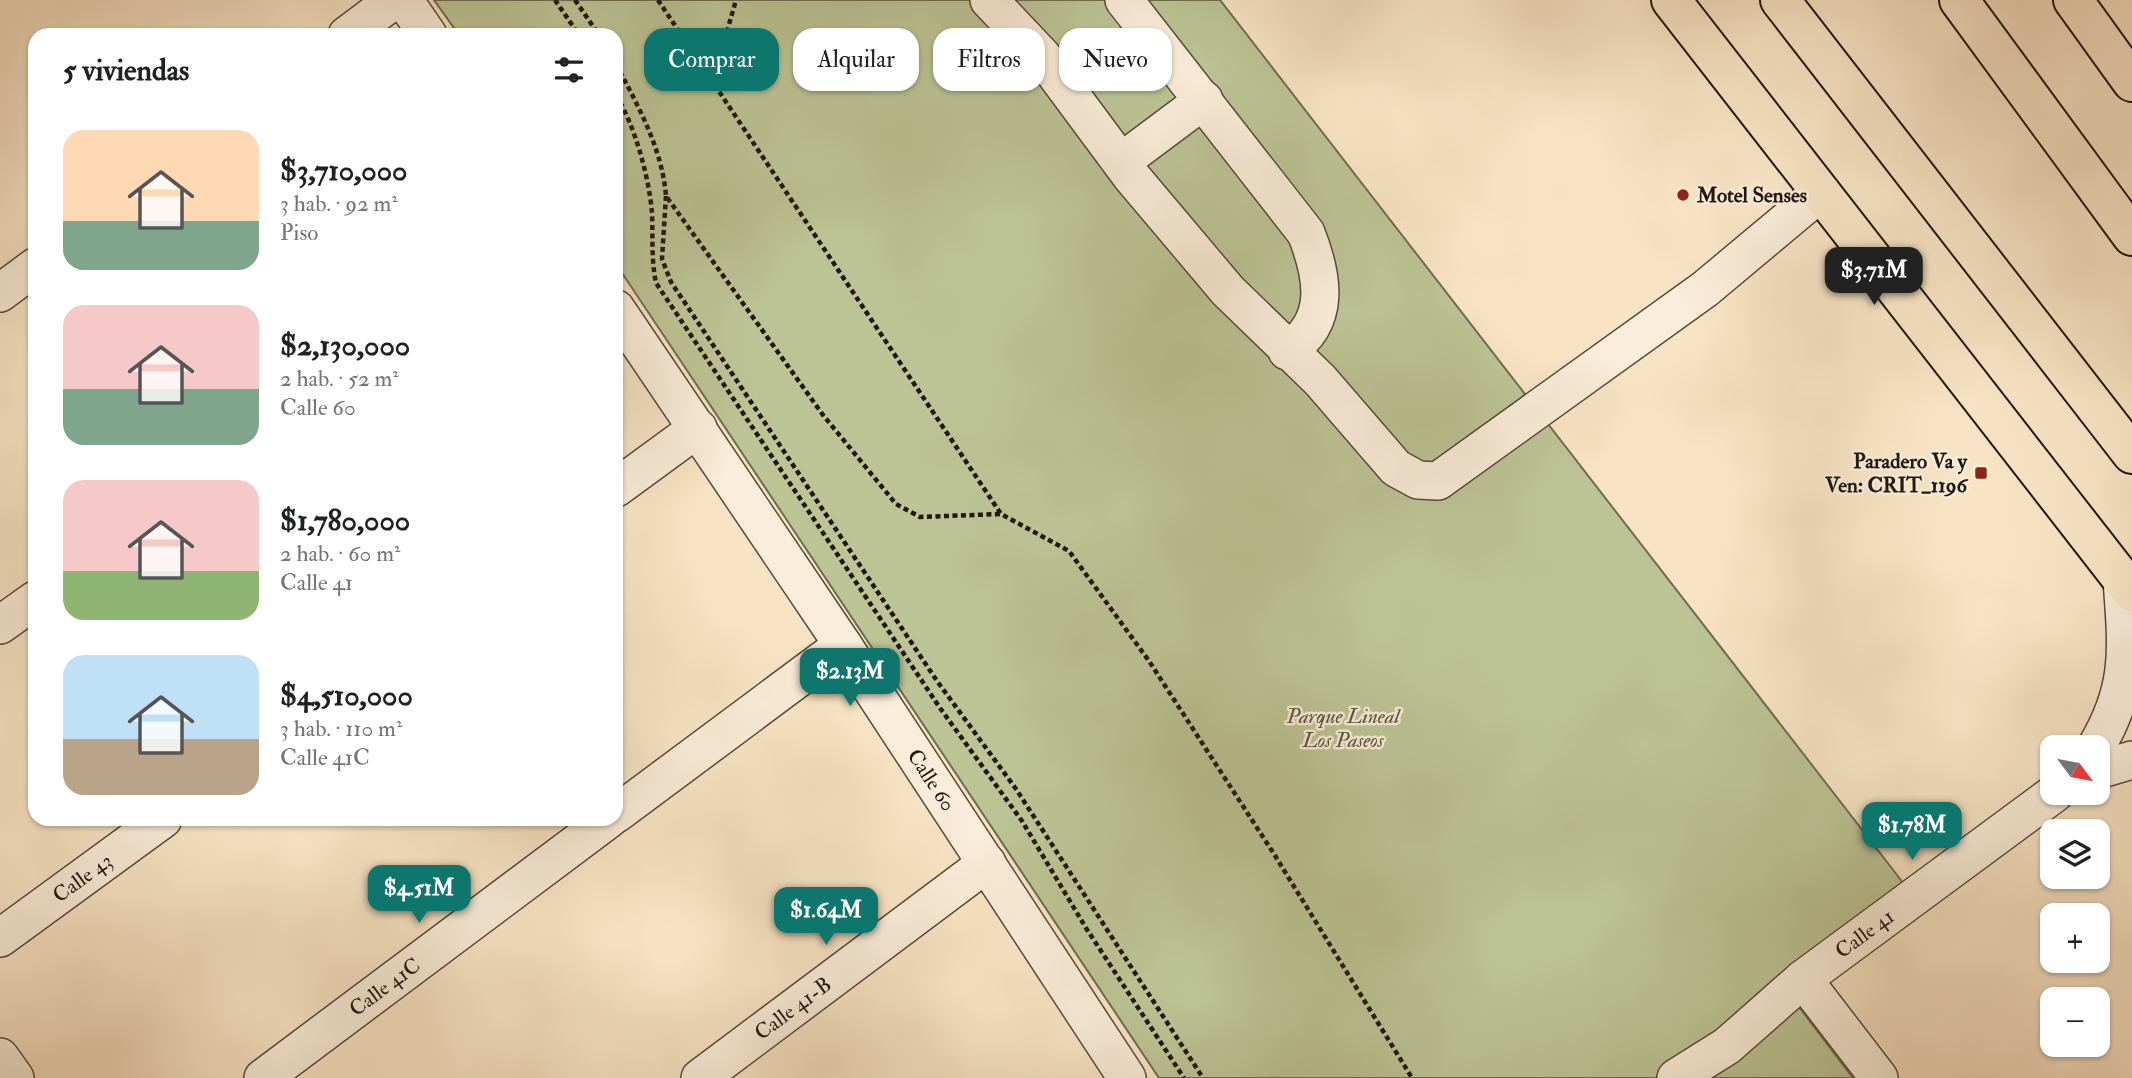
<!DOCTYPE html>
<html lang="es">
<meta charset="utf-8">
<style>
:root{--surface:#fff;--page:#f2f2f2;--text:#202124;--muted:#757577;--accent:#0f766e}
body{margin:0;font-family:"IM FELL Double Pica",serif;background:var(--page);color:var(--text);height:100vh;display:flex;flex-direction:column;font-size:26px;white-space:nowrap}
*{box-sizing:border-box;margin:0}
p{font-size:23px;color:var(--muted)}
.icon{flex:none;width:38px;height:38px;fill:none;stroke:currentColor;stroke-width:2;stroke-linecap:round;stroke-linejoin:round}
.map{position:relative;flex:1;overflow:hidden}
.drawer{position:absolute;left:28px;top:28px;width:595px;height:798px;display:flex;flex-direction:column;background:var(--surface);border-radius:21px;box-shadow:0 2px 5px #0004}
.drawer>*{flex:none}
.banner{position:absolute;left:644px;top:28px;width:665px;height:63px;display:flex;gap:14px}
.needle{width:46px;rotate:122deg}
.buttons{position:absolute;left:2040px;top:735px;display:grid;gap:14px}
.buttons a{display:grid;place-items:center;width:70px;height:70px;border-radius:14px;background:var(--surface);box-shadow:0 2px 5px #0004;font-size:35px}
.price{position:absolute;translate:-50% -60px;padding:0 16px;border-radius:14px;background:var(--accent);color:#fff;font-size:23px;line-height:46px;filter:drop-shadow(0 2px 4px #0008)}
.price::after{content:'';position:absolute;left:50%;top:42px;width:21px;height:16px;margin-left:-10px;background:inherit;clip-path:polygon(0 0,100% 0,50% 100%)}
.price.on{background:#222;color:#fff}
ul{padding:0;list-style:none}
li{display:flex;align-items:center;gap:21px;height:175px;padding:0 35px}
li span{display:grid;place-items:center;flex:none;width:196px;height:140px;border-radius:21px;color:#555}
li>.icon{margin-inline-start:auto}
span .icon{width:84px;height:84px;fill:#fffc;stroke-width:1}
li b{font-size:30px}
h2{display:flex;justify-content:space-between;align-items:center;height:84px;padding:0 35px;font-size:30px}
.pill{padding:0 24px;border-radius:21px;background:var(--surface);box-shadow:0 2px 5px #0004;font-size:24px;line-height:63px}
.pill.on{background:var(--accent);color:#fff}
.map>svg:first-child{display:block}
.green{fill:#bcc495;stroke:#6e6d52;stroke-width:2}
.lines{fill:none;stroke-linecap:round;stroke-linejoin:round}
.minor-casing{stroke:#574a3d;stroke-width:40}
.major-casing{stroke:#211610;stroke-width:42}
.highway-casing{stroke:#211610;stroke-width:42}
.path{stroke:#211610;stroke-width:4.5;stroke-dasharray:5 3.5;stroke-linecap:butt}
.minor{stroke:#faedd9;stroke-width:37}
.major{stroke:#f8e4c5;stroke-width:38}
.highway{stroke:#f8e4c5;stroke-width:38}
.poi-dot{fill:#8f2418;stroke:#faedd9;stroke-width:2.5}
.labels{text-anchor:middle;stroke-width:5;stroke-linejoin:round;paint-order:stroke}
.poi-label{font-size:21px;font-weight:bold;fill:#211610;stroke:#faedd9;text-anchor:start}
.park-label{font-size:21px;font-style:italic;fill:#57533f;stroke:#faedd9}
.street-label{font-size:21px;fill:#211610;stroke:#faedd9}
</style>
<div class="map">
<svg width="2132" height="1078" viewBox="0 0 2132 1078">
<rect width="100%" height="100%" fill="#f8e4c5"/>
<filter id="stains"><feTurbulence type="fractalNoise" baseFrequency=".00286" numOctaves="4"/><feColorMatrix values="0 0 0 0 .2 0 0 0 0 .09 0 0 0 0 .02 0 0 0 .5 -.17"/></filter>
<radialGradient id="worn" r=".72"><stop offset=".6" stop-color="#630" stop-opacity="0"/><stop offset="1" stop-color="#630" stop-opacity=".3"/></radialGradient>
<path class="green" d="M434 0H1220L1904 884 1777 978 1853 1078H1159L616 264V35H459Z"/>
<g class="lines">
<defs>
<g id="minor">
<path d="M404 0 428 35"/>
<path d="M989 0 1042 56 1131 176 1228 291 1320 380 1396 468 1418 480 1438 481 1705 289 1821 192"/>
<path d="M1124 0 1306 233C1323 276 1332 322 1287 351"/>
<path d="M347 35 394 0"/>
<path d="M1121 162 1204 100"/>
<path d="M0 293 35 267"/>
<path id="s1" d="M616 309 843 645 1127 1078"/>
<path d="M616 488 698 428"/>
<path d="M0 625 35 600"/>
<path d="M2096 747C2132 687 2127 648 2122 580"/>
<path d="M2098 770 2132 760"/>
<path d="M616 814 843 645"/>
<path id="s2" d="M0 938 163 819"/>
<path d="M1803 979 1879 1078"/>
<path d="M0 1057 15 1078"/>
<path id="s3" d="M263 1078 609 819"/>
<path id="s4" d="M700 1078 987 863"/>
<path id="s5" d="M1676 1078 1727 1046 1803 979 2055 793"/>
</g>
<path id="major" d="M1671 0 2132 592
M2073 0 2132 82"/>
<path id="highway" d="M1780 0 2132 454
M1959 0 2132 236"/>
</defs>
<use href="#minor" class="minor-casing"/>
<use href="#major" class="major-casing"/>
<use href="#highway" class="highway-casing"/>
<path class="path" d="M555 0 579 35
M575 0 599 35
M658 0 1001 514 1069 551 1149 661 1274 854 1412 1078
M616 64C638 106 662 148 666 196L823 415 896 504 920 517 1000 514
M719 91 724 42 736 0
M616 95C635 126 649 177 652 213 653 237 651 259 656 283L940 708 1022 821 1086 928 1184 1078
M666 196 662 259 671 282 937 681 1016 789 1203 1078"/>
<use href="#minor" class="minor"/>
<use href="#major" class="major"/>
<use href="#highway" class="highway"/>
</g>
<g class="poi-dot">
<circle cx="1683" cy="195" r="7"/>
<rect x="1974" y="466" width="14" height="14" rx="3.5"/>
</g>
<g class="labels">
<g class="poi-label">
<text x="1697" y="202">Motel Senses</text>
<text x="1967" y="468" text-anchor="end">Paradero Va y<tspan x="1967" dy="24">Ven: CRIT_1196</tspan></text>
</g>
<g class="park-label">
<text x="1343" y="723">Parque Lineal<tspan x="1343" dy="24">Los Paseos</tspan></text>
</g>
<g class="street-label">
<text dy="7" stroke="none"><textPath href="#s1" startOffset="567">Calle 60</textPath></text>
<text dy="7" stroke="none"><textPath href="#s2" startOffset="102">Calle 43</textPath></text>
<text dy="7" stroke="none"><textPath href="#s5" startOffset="238">Calle 41</textPath></text>
<text dy="7" stroke="none"><textPath href="#s3" startOffset="152">Calle 41C</textPath></text>
<text dy="7" stroke="none"><textPath href="#s4" startOffset="116">Calle 41-B</textPath></text>
</g>
</g>
<rect width="100%" height="100%" filter="url(#stains)"/>
<rect width="100%" height="100%" fill="url(#worn)"/>
</svg>
<div class="buttons">
<a><svg class="needle" viewBox="-14 -14 28 28"><path d="M0-13l5 13h-10z" fill="#e53935"/><path d="M0 13l5-13h-10z" fill="#757577"/></svg></a>
<a><svg class="icon" aria-label="layers" viewBox="0 0 24 24"><path d="M12 4l9 5-9 5-9-5zM3 14l9 5 9-5"/></svg></a>
<a>+</a>
<a>−</a>
</div>
<b class="price on" style="left:1874px;top:307px">$3.71M</b>
<b class="price" style="left:850px;top:708px">$2.13M</b>
<b class="price" style="left:1912px;top:862px">$1.78M</b>
<b class="price" style="left:419px;top:925px">$4.51M</b>
<b class="price" style="left:826px;top:947px">$1.64M</b>
<div class="banner">
<a class="pill on">Comprar</a>
<a class="pill">Alquilar</a>
<a class="pill">Filtros</a>
<a class="pill">Nuevo</a>
</div>
<section class="drawer">
<h2>5 viviendas<svg class="icon" aria-label="filters" viewBox="0 0 24 24"><path d="M4 7h16M4 17h16"/><circle cx="9" cy="7" r="2"/><circle cx="15" cy="17" r="2"/></svg></h2>
<ul>
<li><span style="background:linear-gradient(#ffd9b3 65%,#7fa58c 0)"><svg class="icon" aria-label="home" viewBox="0 0 24 24"><path d="M3 11l9-7 9 7M6 9v11h12V9"/></svg></span><div><b>$3,710,000</b><p>3 hab. · 92 m²</p><p>Piso</p></div></li>
<li><span style="background:linear-gradient(#f6c9c9 60%,#7fa58c 0)"><svg class="icon" aria-label="home" viewBox="0 0 24 24"><path d="M3 11l9-7 9 7M6 9v11h12V9"/></svg></span><div><b>$2,130,000</b><p>2 hab. · 52 m²</p><p>Calle 60</p></div></li>
<li><span style="background:linear-gradient(#f6c9c9 65%,#8fb573 0)"><svg class="icon" aria-label="home" viewBox="0 0 24 24"><path d="M3 11l9-7 9 7M6 9v11h12V9"/></svg></span><div><b>$1,780,000</b><p>2 hab. · 60 m²</p><p>Calle 41</p></div></li>
<li><span style="background:linear-gradient(#bfe0f5 60%,#b9a48a 0)"><svg class="icon" aria-label="home" viewBox="0 0 24 24"><path d="M3 11l9-7 9 7M6 9v11h12V9"/></svg></span><div><b>$4,510,000</b><p>3 hab. · 110 m²</p><p>Calle 41C</p></div></li>
</ul>
</section>
</div>
